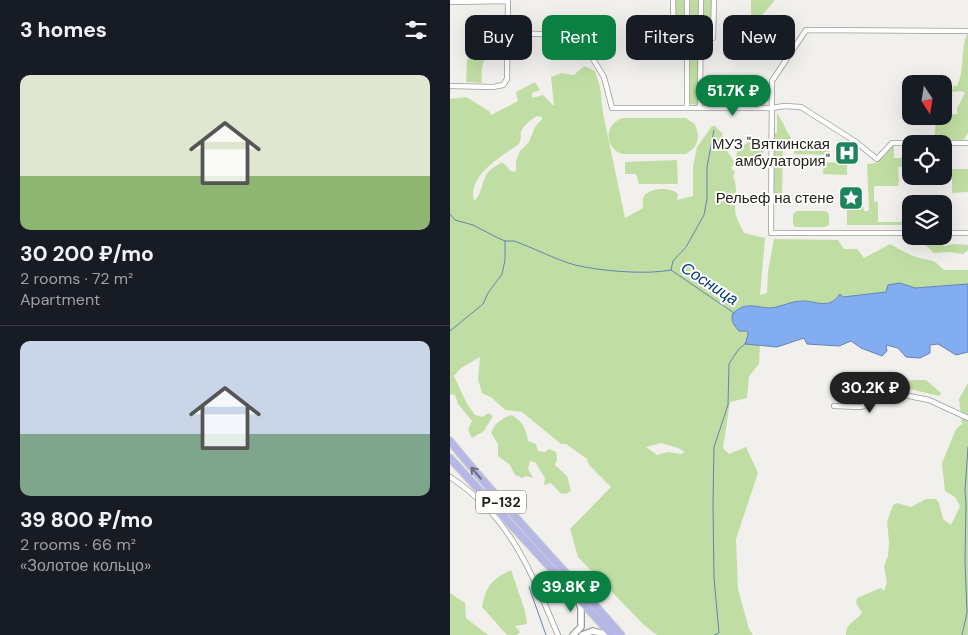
<!DOCTYPE html>
<meta charset="utf-8">
<style>
:root{--surface:#171b24;--page:#242831;--text:#f1f3f6;--muted:#9ea1a6;--line:#363941;--accent:#0b8043}
body{margin:0;font-family:"DM Sans",sans-serif;background:var(--page);color:var(--text);height:100vh;display:flex;flex-direction:column;font-size:19px;white-space:nowrap}
*{box-sizing:border-box;margin:0}
p{font-size:16px;color:var(--muted)}
.icon{flex:none;width:28px;height:28px;fill:none;stroke:currentColor;stroke-width:2;stroke-linecap:round;stroke-linejoin:round}
.map{position:relative;flex:1;overflow:hidden}
.drawer{display:flex;flex-direction:column;background:var(--surface);width:450px}
.drawer>*{flex:none}
.guide{position:absolute;left:15px;top:15px;width:428px;height:45px;display:flex;gap:10px}
.needle{width:32px;rotate:168deg}
.controls{position:absolute;left:452px;top:75px;display:grid;gap:10px}
.controls a{display:grid;place-items:center;width:50px;height:50px;border-radius:10px;background:var(--surface);box-shadow:0 5px 20px #0002;font-size:25px}
.price{position:absolute;translate:-50% -42px;padding:0 11px;border-radius:18px;background:var(--accent);color:#fff;font-size:16px;line-height:32px;filter:drop-shadow(0 1px 2px #0008)}
.price::after{content:'';position:absolute;left:50%;top:30px;width:15px;height:11px;margin-left:-8px;background:inherit;clip-path:polygon(0 0,100% 0,50% 100%)}
.price.selected{background:#222;color:#fff}
ul{padding:0;list-style:none}
li{display:grid;align-content:center;gap:10px;height:265px;padding:0 20px}
li+li{border-top:1px solid var(--line)}
li span{display:grid;place-items:center;height:155px;border-radius:10px;color:#555}
li>.icon{margin-inline-start:auto}
span .icon{width:90px;height:90px;fill:#fffc;stroke-width:1}
li b{font-size:21px}
h2{display:flex;justify-content:space-between;align-items:center;height:60px;padding:0 20px;font-size:21px}
.tag{padding:0 18px;border-radius:10px;background:var(--surface);box-shadow:0 5px 20px #0002;font-size:18px;line-height:45px}
.tag.selected{background:var(--accent);color:#fff}
main{display:flex;flex:1;min-height:0}
.map>svg:first-child{display:block}
.green{fill:#c0dea3;fill-rule:evenodd}
.water{fill:#82adf1;stroke:#6583b3}
.lines{fill:none;stroke-linecap:round;stroke-linejoin:round}
.stream{stroke:#6583b3;stroke-width:1}
.minor-casing{stroke:#9b9a97;stroke-width:6}
.tertiary-casing{stroke:#9b9a97;stroke-width:8}
.primary-casing{stroke:#cecece;stroke-width:9}
.minor{stroke:#fff;stroke-width:4.5}
.tertiary{stroke:#fff;stroke-width:5.5}
.primary{stroke:#b5b7e6;stroke-width:7}
.oneway{stroke:#6c6c84}
.labels{text-anchor:middle;stroke-width:4;stroke-linejoin:round;paint-order:stroke}
.shield{fill:#fffefb;stroke:#646462;stroke-width:1}
.shield-label{font-size:14px;font-weight:bold;fill:#222221}
.poi-label{font-size:15px;fill:#222221;stroke:#fffefb;text-anchor:end}
.water-label{font-size:16px;font-style:italic;fill:#033986;stroke:#fffefb}
</style>
<main>
<section class="drawer">
<h2>3 homes<svg class="icon" aria-label="filters" viewBox="0 0 24 24"><path d="M4 7h16M4 17h16"/><circle cx="9" cy="7" r="2"/><circle cx="15" cy="17" r="2"/></svg></h2>
<ul>
<li><span style="background:linear-gradient(#dfe7d0 65%,#8fb573 0)"><svg class="icon" aria-label="home" viewBox="0 0 24 24"><path d="M3 11l9-7 9 7M6 9v11h12V9"/></svg></span><div><b>30 200 ₽/mo</b><p>2 rooms · 72 m²</p><p>Apartment</p></div></li>
<li><span style="background:linear-gradient(#c9d6e8 60%,#7fa58c 0)"><svg class="icon" aria-label="home" viewBox="0 0 24 24"><path d="M3 11l9-7 9 7M6 9v11h12V9"/></svg></span><div><b>39 800 ₽/mo</b><p>2 rooms · 66 m²</p><p>«Золотое кольцо»</p></div></li>
</ul>
</section>
<div class="map">
<svg width="518" height="635" viewBox="0 0 518 635">
<rect width="100%" height="100%" fill="#f1f0ed"/>
<path class="green" d="M226 0H236L235 43 227 41 225 38Z
M239 0H250L249 102 247 105 241 104 238 99Z
M252 0H262L261 34 254 37 252 36Z
M301 0H325L308 20H301Z
M517 34H518V133L513 141H484L486 116 507 114V108L515 93 511 91 494 93V89H503V86H507C515 70 510 51 517 34Z
M23 35H26C40 48 38 50 32 67 31 72 32 78 32 83L16 82 17 60 21 56 19 42Z
M134 66 145 71 150 87 153 113 175 218 193 208C193 204 192 199 194 196 201 187 221 187 228 194L227 200 243 196V167L247 147 262 126H265L272 133 274 148C279 152 282 159 285 163L281 168 285 172 283 176C288 187 285 198 285 209 285 217 291 226 294 233L315 238 310 295 317 293 318 271 324 239 388 240 394 249H407L414 258 440 244C448 248 457 254 466 257 481 262 482 257 494 270H518V284L465 288 450 283 441 285 436 292 393 297 377 303 367 304 350 300 335 305 319 308 296 305 283 313 298 335 296 344H310L309 364 299 376 297 398 280 402 273 448 279 454 296 447 308 473 286 539 288 589 299 629 303 635H207L194 625 128 557 120 529 161 487 139 465 137 459 116 444H111L72 412 55 410 42 398 32 393 28 379 30 357 11 368 4 376 17 404 25 415 33 417 38 413 43 416 34 431 22 438 18 430 22 421 8 404 5 395 0 394V99L16 97 39 111 41 115 68 101 66 92 85 82 90 90 82 93V98L93 95 104 106 101 77 111 73 124 75ZM87 116 92 117V119L85 127 79 142 70 151 66 161V172L61 171 52 162C47 166 39 169 36 175 31 185 32 194 24 201 17 176 51 156 68 145 72 140 70 137 71 132 74 124 81 120 87 116ZM211 443 228 448 235 452 231 454 218 452 207 455 196 447Z
M327 112 342 141H333L332 198 323 194V136L324 133H327Z
M173 118H236L245 124 248 134 247 142 244 148 236 154H172C154 148 154 123 173 118Z
M344 139 380 140V155L344 154Z
M298 142 307 144 308 149 313 150V155L306 158 298 157V163C292 165 289 163 286 159L287 151Z
M444 145V158H461V166L448 167 449 181 448 186H424V201L428 202V222H461V225H397V206H413L414 211H418L419 209 417 164 426 163Z
M227 160 228 184H189L186 174H175V162Z
M374 162 397 163V175L373 174Z
M502 169H518V192L502 193Z
M347 211H376L379 214V225L375 227H345L343 224V214Z
M484 241 495 246 503 244 518 245V250L513 254 498 252 484 253 475 244Z
M462 380H476L491 393 489 396 456 388 457 382Z
M518 383V635H396C395 624 406 621 412 613L406 603 407 598 428 589 431 588 434 591 437 582 434 566 438 556 439 542 437 522 443 505 447 503 461 507 476 499H486L489 503 493 519 501 525 510 506 505 497 495 491 492 463 506 429 512 424 509 399Z
M62 415C73 422 76 428 78 441L86 444 88 451 95 452 99 449 106 452 107 459 105 465 117 476 121 491 116 494 110 493 101 483 94 485 95 478 85 462 80 461 78 469 83 478 76 476 72 478 65 475 60 465 48 456V444L41 433C44 424 53 417 62 415Z
M61 570 75 611 77 624 65 626 70 632 67 635H57L32 607C36 586 42 579 61 570Z
M0 593 15 603 16 618 38 635H0Z"/>
<path class="water" d="M450 283 465 288 518 284V352L506 355 488 344 480 345V353L470 358 456 357 448 348 436 345 437 351 432 356 411 348 401 341 389 346 357 344 354 338 327 347 295 344 298 335 297 331H289C284 325 280 321 283 313 287 310 292 306 297 306 304 305 313 308 320 308 331 307 342 301 351 301 366 300 378 311 390 294L393 297 436 292 438 285Z"/>
<g class="lines">
<path class="stream" d="M0 214 5 220 23 225 48 238 55 241H64C84 248 104 259 125 265 150 271 196 275 221 270L284 313
M221 270 223 261 236 247 254 215 257 199V167L264 130
M0 331 33 304 38 293 52 274 55 260V241
M92 582 97 583 118 605
M79 587 96 635
M264 635 269 633 264 578 263 504 264 447 278 405 279 364 288 350 296 343
M512 635 517 613 515 561 516 504 515 490 518 447"/>
<defs>
<path id="minor" d="M223 0 224 40 237 47
M237 0V107
M0 2 58 1
M58 33 120 35 132 41 154 77 162 108H322L334 106 351 107 406 142 427 159 442 143H518
M251 42 263 38 264 0
M0 86 43 87 53 85 57 79 58 0
M250 107 251 0
M461 233H321L322 81 356 30 518 31
M494 233H518
M384 406 411 407 425 401 454 395 479 400 518 418
M0 477C61 517 81 572 108 635"/>
<path id="tertiary" d="M123 635 131 627V608L128 598
M132 635 143 631 158 635"/>
<path id="primary" d="M0 441C54 508 115 570 171 635
M0 458 162 635"/>
</defs>
<use href="#minor" class="minor-casing"/>
<use href="#tertiary" class="tertiary-casing"/>
<use href="#primary" class="primary-casing"/>
<use href="#minor" class="minor"/>
<use href="#tertiary" class="tertiary"/>
<use href="#primary" class="primary"/>
</g>
<defs><path id="oneway-shaft" d="M-6 0H5M1.5-3L5.5 0L1.5 3" fill="none" stroke-width="1.6" stroke-linecap="round" stroke-linejoin="round" transform="scale(1.25)"/></defs>
<use class="oneway" href="#oneway-shaft" transform="translate(26 473) rotate(-131)"/>
<defs>
<symbol id="hospital-square" viewBox="-11 -11 22 22"><rect x="-9" y="-9" width="18" height="18" rx="4" fill="#1e8460" stroke="#fffefb"/><path d="M-5-5h3v3.5h4V-5h3V5h-3V1.5h-4V5h-3Z" fill="#fff"/></symbol>
<symbol id="sight-square" viewBox="-11 -11 22 22"><rect x="-9" y="-9" width="18" height="18" rx="4" fill="#1e8460" stroke="#fffefb"/><path d="M0-6L1.8-2.2L6-1.7L2.9 1.2L3.7 5.4L0 3.3L-3.7 5.4L-2.9 1.2L-6-1.7L-1.8-2.2Z" fill="#fff"/></symbol>
</defs>
<g fill-rule="evenodd">
<use href="#hospital-square" x="383" y="139" width="28" height="28"/>
<use href="#sight-square" x="387" y="184" width="28" height="28"/>
</g>
<g class="labels">
<rect class="shield" x="26" y="490.5" width="50" height="23" rx="4"/>
<g class="shield-label">
<text x="51" y="507">Р-132</text>
</g>
<g class="poi-label">
<text x="380" y="149">МУЗ "Вяткинская<tspan x="380" dy="17">амбулатория"</tspan></text>
<text x="384" y="203">Рельеф на стене</text>
</g>
<g class="water-label">
<text transform="translate(260 283) rotate(33)" y="6">Сосница</text>
</g>
</g>
</svg>
<div class="controls">
<a><svg class="needle" viewBox="-14 -14 28 28"><path d="M0-13l5 13h-10z" fill="#e53935"/><path d="M0 13l5-13h-10z" fill="#9ea1a6"/></svg></a>
<a><svg class="icon" aria-label="locate" viewBox="0 0 24 24"><circle cx="12" cy="12" r="6"/><path d="M12 2v4M12 18v4M2 12h4M18 12h4"/></svg></a>
<a><svg class="icon" aria-label="layers" viewBox="0 0 24 24"><path d="M12 4l9 5-9 5-9-5zM3 14l9 5 9-5"/></svg></a>
</div>
<b class="price" style="left:283px;top:117px">51.7K ₽</b>
<b class="price selected" style="left:420px;top:414px">30.2K ₽</b>
<b class="price" style="left:121px;top:613px">39.8K ₽</b>
<div class="guide">
<a class="tag">Buy</a>
<a class="tag selected">Rent</a>
<a class="tag">Filters</a>
<a class="tag">New</a>
</div>
</div>
</main>
